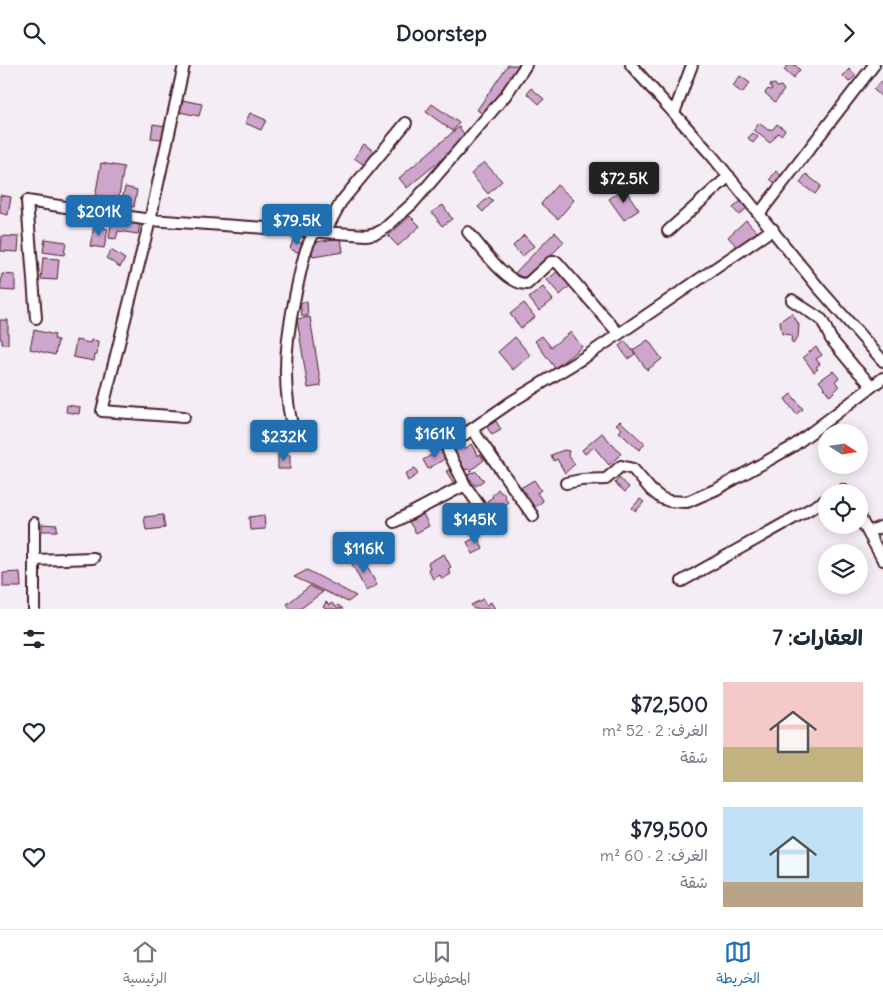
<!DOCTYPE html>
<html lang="ar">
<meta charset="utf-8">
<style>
:root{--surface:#fff;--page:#f6f6f7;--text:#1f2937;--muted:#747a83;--line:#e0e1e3;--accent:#1f6fb2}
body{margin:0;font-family:Delius,"Playpen Sans Arabic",sans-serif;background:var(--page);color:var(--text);direction:rtl;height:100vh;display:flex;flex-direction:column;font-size:19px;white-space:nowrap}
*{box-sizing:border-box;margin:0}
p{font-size:16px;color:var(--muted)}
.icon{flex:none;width:28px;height:28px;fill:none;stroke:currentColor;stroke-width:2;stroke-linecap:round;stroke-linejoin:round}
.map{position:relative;height:544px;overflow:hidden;direction:ltr}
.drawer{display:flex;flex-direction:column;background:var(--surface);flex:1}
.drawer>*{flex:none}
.needle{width:32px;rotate:102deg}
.controls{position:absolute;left:818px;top:359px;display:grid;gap:10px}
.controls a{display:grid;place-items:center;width:50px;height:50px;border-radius:50%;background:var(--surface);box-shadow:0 2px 12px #0003;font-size:25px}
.price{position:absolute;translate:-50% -42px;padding:0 11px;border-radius:5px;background:var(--accent);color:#fff;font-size:16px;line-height:32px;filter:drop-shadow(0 1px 2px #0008)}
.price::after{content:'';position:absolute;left:50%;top:30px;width:15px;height:11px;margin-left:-8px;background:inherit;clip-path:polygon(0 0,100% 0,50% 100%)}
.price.selected{background:#222;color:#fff}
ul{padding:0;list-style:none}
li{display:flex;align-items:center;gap:15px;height:125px;padding:0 20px}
li span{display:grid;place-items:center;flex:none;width:140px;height:100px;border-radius:0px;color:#555}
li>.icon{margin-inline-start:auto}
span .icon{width:60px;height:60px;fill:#fffc;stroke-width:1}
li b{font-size:21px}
h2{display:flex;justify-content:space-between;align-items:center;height:60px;padding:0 20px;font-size:21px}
header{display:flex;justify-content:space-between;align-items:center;height:65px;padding:0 20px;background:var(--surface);font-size:22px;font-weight:700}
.dock{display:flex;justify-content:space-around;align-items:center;height:70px;border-top:1px solid var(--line);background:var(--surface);font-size:14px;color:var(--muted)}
.dock a{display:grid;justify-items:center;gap:2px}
.dock .selected{color:var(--accent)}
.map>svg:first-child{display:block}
.building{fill:#cea6cd;stroke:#4a1f2b}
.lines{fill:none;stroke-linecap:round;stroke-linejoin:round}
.minor-casing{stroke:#4a1f2b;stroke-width:14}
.minor{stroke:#fff;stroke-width:10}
</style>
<header><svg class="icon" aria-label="forward" viewBox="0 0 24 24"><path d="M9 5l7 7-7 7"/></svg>Doorstep<svg class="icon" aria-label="search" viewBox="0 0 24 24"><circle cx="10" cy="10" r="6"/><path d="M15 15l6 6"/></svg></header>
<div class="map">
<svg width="883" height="544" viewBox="0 0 883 544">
<rect width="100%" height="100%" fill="#f5edf5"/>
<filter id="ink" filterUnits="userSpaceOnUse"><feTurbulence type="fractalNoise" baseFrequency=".02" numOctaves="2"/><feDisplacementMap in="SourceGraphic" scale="10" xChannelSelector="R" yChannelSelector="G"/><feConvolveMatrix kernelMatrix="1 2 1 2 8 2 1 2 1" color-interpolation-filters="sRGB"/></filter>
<g filter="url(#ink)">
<path class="building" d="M508 0H520L486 51 477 45Z
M788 0H795L800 5 793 13 784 5Z
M849 4 856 10 849 17 843 11Z
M740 11 750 18 742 28 733 21Z
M882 16 883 17V33L873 24Z
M775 19 777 22 781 21 784 25 775 37 765 28 768 24 770 25 772 24 770 20Z
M531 23 544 34 539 39 527 28Z
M182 35 202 39 199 51 179 47Z
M432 39 459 58 453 66 426 47Z
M250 48 266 55 261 65 245 58Z
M759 58 768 65 773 64 777 59 785 65 781 70 778 68 770 78 754 65Z
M153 59 165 61 163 74 151 73Z
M459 62 467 73 407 123 399 113Z
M753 68 758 72 753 78 748 73Z
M364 79 375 87 366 101 354 93Z
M484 97 502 116 488 129 471 109Z
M101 98 124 102 117 142 94 138Z
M776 106 783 112 777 120 770 114Z
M806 109 821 121 815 129 800 118Z
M557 120 574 135 558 154 541 139Z
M125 122 137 125 134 142 121 139Z
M624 123 639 145 624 155 609 134Z
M0 130 11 132 8 150 0 148Z
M74 132 83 133 82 139 73 138Z
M489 132 493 136 483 147 478 142Z
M742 135 748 142 739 150 733 143Z
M443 140 452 154 442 161 432 147Z
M410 151 420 161 398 181 388 171Z
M307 152V161L289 162V153Z
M112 154 140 159 138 169 118 166 116 174 109 173Z
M746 155 758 168 740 185 728 172Z
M94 161 108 164 104 183 90 181Z
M555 167 564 177 525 217 515 208Z
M524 170 534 181 522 192 513 181Z
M2 171 19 172 18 187 1 186Z
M341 173 343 187 313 192 310 178Z
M45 174 66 177 64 190 43 187Z
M293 175 304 179 300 188 290 184Z
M111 185 125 194 120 202 106 193Z
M43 193 59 194 57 215 41 214Z
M558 206 570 221 560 230 547 215Z
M2 209 15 210V226L0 225Z
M543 222 553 235 539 246 529 233Z
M307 237 308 251H302L300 238Z
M524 238 535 252 521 263 510 249Z
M792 248 799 260 798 272 793 279 791 275 792 270 782 269 780 256Z
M310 252 321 321 308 323 297 254Z
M0 255H8V279H2V274H0Z
M34 265 55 270 54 274 58 275 55 290 30 284Z
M571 267 582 282 555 303 535 276 542 271 551 282Z
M515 272 530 290 513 305 498 287Z
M76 275 90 278 91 275 98 276 97 290H95L94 296 73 292Z
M648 275 662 294 647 305 633 285Z
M625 276 635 289 628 294 619 281Z
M816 282 822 290 816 294 820 299 816 302 818 304 814 307 803 292Z
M833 306 839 313 835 316 839 322 830 331 819 316Z
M791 329 803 344 796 349 785 334Z
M67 340 80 342 79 349 66 347Z
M496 356 501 365 492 370 487 362Z
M620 356 645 379 639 385 619 367 622 364 616 359Z
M602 368 621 389 609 400 594 382 585 389 582 385Z
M461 377 465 384 471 379 478 391 480 389 484 395 470 406 468 404 465 405 454 386 456 380Z
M441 384 446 393 428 404 423 395Z
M564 385 569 386 568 390 575 399 565 408 557 394 554 396 551 390Z
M278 390H290V404H278Z
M415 403 418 409 408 416 405 409Z
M452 403 462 418 456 422 446 406Z
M475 406 484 415 476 421 467 410 472 407 473 408Z
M619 413 629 422 625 427 615 418Z
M534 415 541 425 537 428 543 436 534 443 526 432 523 433 517 425Z
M498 424 501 428 503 427 508 438 496 446 494 443 492 444 487 436 493 432 492 431Z
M640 434 644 437 636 446 632 443Z
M423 449 429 461 416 468 409 457Z
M163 450 165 463 146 465 144 452Z
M264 450 265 464 250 465 249 452Z
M42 459 57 460V466H42Z
M478 472 483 484 473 489 467 477Z
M349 484 353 490 340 497 339 493 345 490 343 487Z
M444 489 451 502 448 504 451 509 442 514 440 510 433 514 428 504 430 503 428 498Z
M361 491 377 520 366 526 351 497Z
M307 505 356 531 348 537 294 512Z
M20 507 21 522H3V508Z
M310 521 323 527 300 544H291L287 539Z
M483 534 486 540 491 537 495 544H474L471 540Z
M326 537 329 540 332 538 336 542 338 540 343 544H326L323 542Z"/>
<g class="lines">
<defs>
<path id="minor" d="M631 0 713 92 818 222 883 296
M674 48 692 0
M759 149 874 0
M668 166 729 111
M325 167 341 137 406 58
M468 167C480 181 508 221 527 219L551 197H557L619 269
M792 235 822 255 831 274 854 302 872 321
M36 253 27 136 150 155 366 170 377 168 384 164 413 138 505 31 526 0
M184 352 102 346 150 155 184 0
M472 364 533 451
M295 371C292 360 289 348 288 337 282 296 290 253 299 213 303 197 305 180 316 166
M566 418 581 415 606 414 621 401 633 404 651 425 661 433 669 436 687 437 717 424 792 382 883 313
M839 428 843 425 845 428
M859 451 883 495
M489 455 465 420 448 386 449 381 472 364 511 337 588 290 773 164
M394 457 465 420
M868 467 883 461
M34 495 93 493
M682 516 826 435
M34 544V458"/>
</defs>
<use href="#minor" class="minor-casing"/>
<use href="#minor" class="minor"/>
</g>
</g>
</svg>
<div class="controls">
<a><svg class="needle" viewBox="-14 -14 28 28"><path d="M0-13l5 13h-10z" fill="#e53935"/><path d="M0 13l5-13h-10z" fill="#747a83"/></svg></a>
<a><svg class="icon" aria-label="locate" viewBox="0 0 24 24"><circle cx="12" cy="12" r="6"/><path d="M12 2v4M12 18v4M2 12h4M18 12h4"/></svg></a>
<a><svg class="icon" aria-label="layers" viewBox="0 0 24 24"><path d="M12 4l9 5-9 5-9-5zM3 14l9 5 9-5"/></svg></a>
</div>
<b class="price selected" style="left:624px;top:139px">$72.5K</b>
<b class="price" style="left:99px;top:172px">$201K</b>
<b class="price" style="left:297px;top:181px">$79.5K</b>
<b class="price" style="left:435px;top:394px">$161K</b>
<b class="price" style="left:284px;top:397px">$232K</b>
<b class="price" style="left:475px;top:480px">$145K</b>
<b class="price" style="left:364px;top:509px">$116K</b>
</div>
<section class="drawer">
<h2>العقارات: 7<svg class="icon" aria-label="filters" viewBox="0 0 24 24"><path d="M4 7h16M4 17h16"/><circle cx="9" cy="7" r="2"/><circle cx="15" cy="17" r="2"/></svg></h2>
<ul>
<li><span style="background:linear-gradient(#f6c9c9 65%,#c2b280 0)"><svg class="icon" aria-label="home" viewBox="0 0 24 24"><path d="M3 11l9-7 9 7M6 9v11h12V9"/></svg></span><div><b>$72,500</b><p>الغرف: 2 · 52 m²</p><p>شقة</p></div><svg class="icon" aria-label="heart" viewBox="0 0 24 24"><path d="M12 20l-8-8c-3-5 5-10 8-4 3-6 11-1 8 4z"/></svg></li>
<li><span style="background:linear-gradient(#bfe0f5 75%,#b9a48a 0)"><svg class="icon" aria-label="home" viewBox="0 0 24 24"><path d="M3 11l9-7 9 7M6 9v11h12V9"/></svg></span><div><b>$79,500</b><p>الغرف: 2 · 60 m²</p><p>شقة</p></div><svg class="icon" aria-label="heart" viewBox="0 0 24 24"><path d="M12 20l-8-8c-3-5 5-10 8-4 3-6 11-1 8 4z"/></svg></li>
</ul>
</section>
<nav class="dock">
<a class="selected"><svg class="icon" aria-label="map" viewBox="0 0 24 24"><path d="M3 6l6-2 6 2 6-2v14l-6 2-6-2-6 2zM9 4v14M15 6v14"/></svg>الخريطة</a>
<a><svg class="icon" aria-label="saved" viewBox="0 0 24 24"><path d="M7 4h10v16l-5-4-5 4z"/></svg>المحفوظات</a>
<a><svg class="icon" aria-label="home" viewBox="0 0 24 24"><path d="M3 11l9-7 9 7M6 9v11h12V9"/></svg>الرئيسية</a>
</nav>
